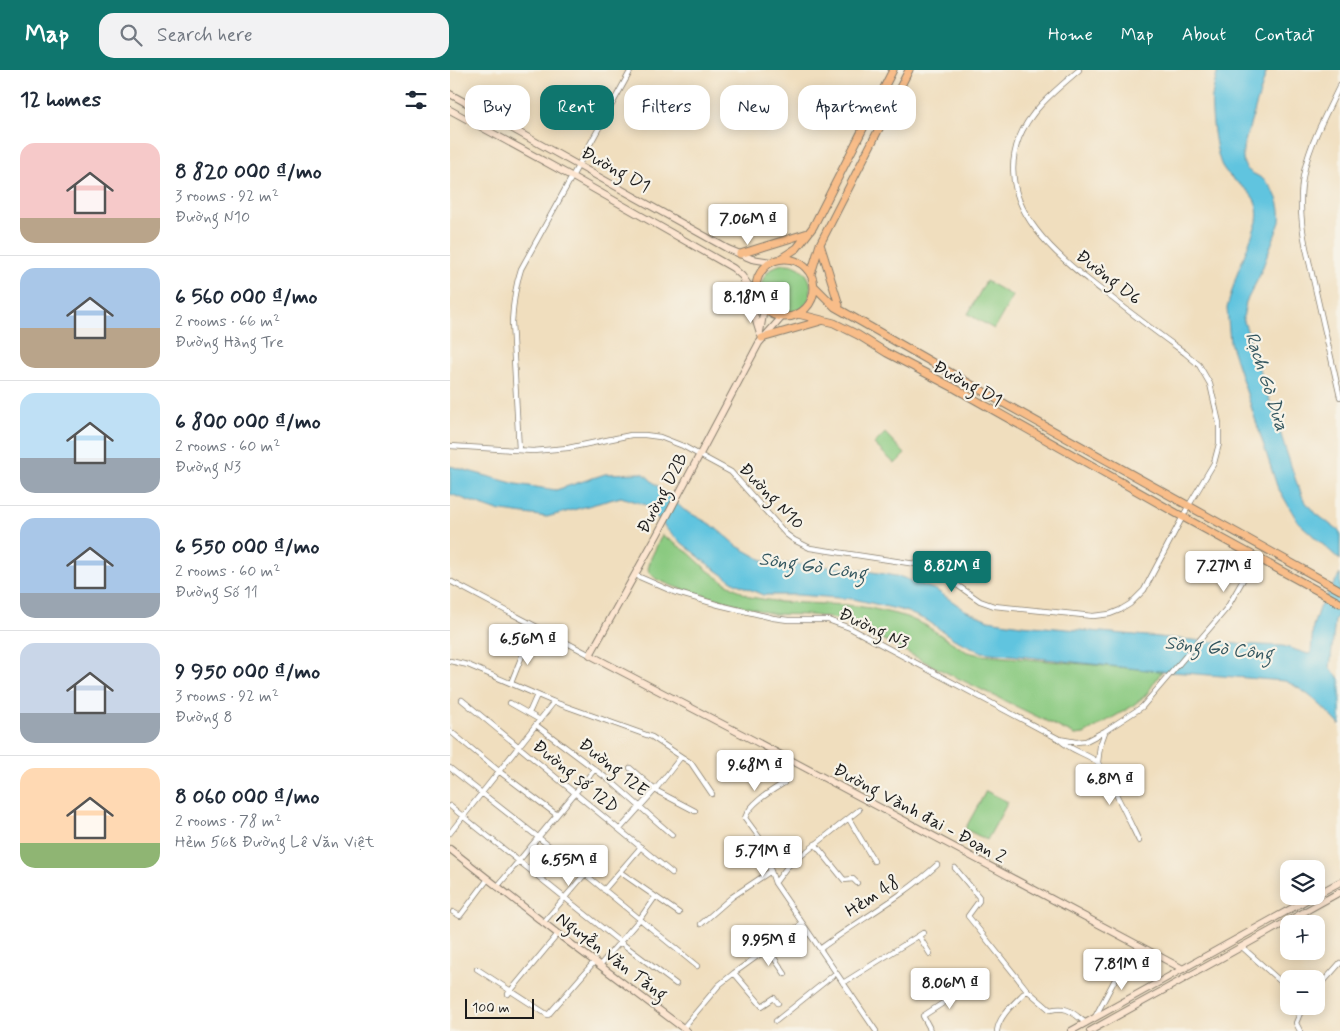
<!DOCTYPE html>
<meta charset="utf-8">
<style>
:root{--surface:#fff;--page:#f2f2f3;--text:#1f2937;--muted:#747a83;--line:#e0e1e3;--accent:#0f766e}
body{margin:0;font-family:Mynerve,sans-serif;background:var(--page);color:var(--text);height:100vh;display:flex;flex-direction:column;font-size:19px;white-space:nowrap}
*{box-sizing:border-box;margin:0}
p{font-size:16px;color:var(--muted)}
.icon{flex:none;width:28px;height:28px;fill:none;stroke:currentColor;stroke-width:2;stroke-linecap:round;stroke-linejoin:round}
.map{position:relative;flex:1;overflow:hidden}
.side{display:flex;flex-direction:column;background:var(--surface);width:450px}
.side>*{flex:none}
.guide{position:absolute;left:15px;top:15px;width:475px;height:45px;display:flex;gap:10px}
.buttons{position:absolute;left:830px;top:790px;display:grid;gap:10px}
.buttons a{display:grid;place-items:center;width:45px;height:45px;border-radius:10px;background:var(--surface);box-shadow:0 2px 12px #0003;font-size:25px}
.scale{position:absolute;left:15px;bottom:12px;width:69px;box-sizing:border-box;padding-left:5px;border:2px solid #1c1c1c;border-top:0;font-size:14px;line-height:18px;white-space:nowrap;color:#1c1c1c;-webkit-text-stroke:4px #f7f3e8;paint-order:stroke}
.price{position:absolute;translate:-50% -42px;padding:0 11px;border-radius:5px;background:#fff;color:#222;font-size:16px;line-height:32px;filter:drop-shadow(0 1px 2px #0008)}
.price::after{content:'';position:absolute;left:50%;top:30px;width:15px;height:11px;margin-left:-8px;background:inherit;clip-path:polygon(0 0,100% 0,50% 100%)}
.price.current{background:var(--accent);color:#fff}
ul{padding:0;list-style:none}
li{display:flex;align-items:center;gap:15px;height:125px;padding:0 20px}
li+li{border-top:1px solid var(--line)}
li span{display:grid;place-items:center;flex:none;width:140px;height:100px;border-radius:15px;color:#555}
li>.icon{margin-inline-start:auto}
span .icon{width:60px;height:60px;fill:#fffc;stroke-width:1}
li b{font-size:21px}
h2{display:flex;justify-content:space-between;align-items:center;height:60px;padding:0 20px;font-size:21px}
.pill{padding:0 18px;border-radius:15px;background:var(--surface);box-shadow:0 2px 12px #0003;font-size:18px;line-height:45px}
.pill.current{background:var(--accent);color:#fff}
header{display:flex;align-items:center;gap:30px;box-sizing:border-box;height:70px;padding:0 25px;background:var(--accent);color:#fff}
header strong{font-size:24px}
nav{display:flex;gap:28px;margin-inline-start:auto;font-size:18px}
.search{width:350px;height:45px;background:var(--page);display:flex;align-items:center;gap:12px;box-sizing:border-box;padding:0 18px;border-radius:15px;color:var(--muted);font-size:19px}
main{display:flex;flex:1;min-height:0}
.map>svg:first-child{display:block}
.green{fill:#8bca81;stroke:#54734e}
.water{fill:#61c4df;stroke:#3e707e}
.lines{fill:none;stroke-linecap:round;stroke-linejoin:round}
.street-casing{stroke:#867d6d;stroke-width:6}
.secondary-casing{stroke:#867d6d;stroke-width:8}
.primary-casing{stroke:#867d6d;stroke-width:9}
.street{stroke:#fff;stroke-width:4.5}
.secondary{stroke:#fce5d0;stroke-width:6}
.primary{stroke:#f8bd89;stroke-width:7}
.labels{text-anchor:middle;stroke-width:4.5;stroke-linejoin:round;paint-order:stroke}
.street-label{font-size:18px;fill:#1c1c1c;stroke:#f7f3e8}
.water-label{font-size:19px;font-style:italic;fill:#345760;stroke:#f7f3e8}
</style>
<header>
<strong>Map</strong>
<div class="search"><svg class="icon" aria-label="search" viewBox="0 0 24 24"><circle cx="10" cy="10" r="6"/><path d="M15 15l6 6"/></svg>Search here</div>
<nav><a>Home</a><a>Map</a><a>About</a><a>Contact</a></nav>
</header>
<main>
<section class="side">
<h2>12 homes<svg class="icon" aria-label="filters" viewBox="0 0 24 24"><path d="M4 7h16M4 17h16"/><circle cx="9" cy="7" r="2"/><circle cx="15" cy="17" r="2"/></svg></h2>
<ul>
<li><span style="background:linear-gradient(#f6c9c9 75%,#b9a48a 0)"><svg class="icon" aria-label="home" viewBox="0 0 24 24"><path d="M3 11l9-7 9 7M6 9v11h12V9"/></svg></span><div><b>8 820 000 ₫/mo</b><p>3 rooms · 92 m²</p><p>Đường N10</p></div></li>
<li><span style="background:linear-gradient(#a9c7e8 60%,#b9a48a 0)"><svg class="icon" aria-label="home" viewBox="0 0 24 24"><path d="M3 11l9-7 9 7M6 9v11h12V9"/></svg></span><div><b>6 560 000 ₫/mo</b><p>2 rooms · 66 m²</p><p>Đường Hàng Tre</p></div></li>
<li><span style="background:linear-gradient(#bfe0f5 65%,#9aa5b1 0)"><svg class="icon" aria-label="home" viewBox="0 0 24 24"><path d="M3 11l9-7 9 7M6 9v11h12V9"/></svg></span><div><b>6 800 000 ₫/mo</b><p>2 rooms · 60 m²</p><p>Đường N3</p></div></li>
<li><span style="background:linear-gradient(#a9c7e8 75%,#9aa5b1 0)"><svg class="icon" aria-label="home" viewBox="0 0 24 24"><path d="M3 11l9-7 9 7M6 9v11h12V9"/></svg></span><div><b>6 550 000 ₫/mo</b><p>2 rooms · 60 m²</p><p>Đường Số 11</p></div></li>
<li><span style="background:linear-gradient(#c9d6e8 70%,#9aa5b1 0)"><svg class="icon" aria-label="home" viewBox="0 0 24 24"><path d="M3 11l9-7 9 7M6 9v11h12V9"/></svg></span><div><b>9 950 000 ₫/mo</b><p>3 rooms · 92 m²</p><p>Đường 8</p></div></li>
<li><span style="background:linear-gradient(#ffd9b3 75%,#8fb573 0)"><svg class="icon" aria-label="home" viewBox="0 0 24 24"><path d="M3 11l9-7 9 7M6 9v11h12V9"/></svg></span><div><b>8 060 000 ₫/mo</b><p>2 rooms · 78 m²</p><p>Hẻm 568 Đường Lê Văn Việt</p></div></li>
</ul>
</section>
<div class="map">
<svg width="890" height="961" viewBox="0 0 890 961">
<rect width="100%" height="100%" fill="#f7f3e8"/>
<filter id="ink" filterUnits="userSpaceOnUse"><feTurbulence type="fractalNoise" baseFrequency=".02" numOctaves="2"/><feDisplacementMap in="SourceGraphic" scale="10" xChannelSelector="R" yChannelSelector="G"/><feConvolveMatrix kernelMatrix="1 2 1 2 8 2 1 2 1" color-interpolation-filters="sRGB"/></filter>
<filter id="wash" filterUnits="userSpaceOnUse"><feTurbulence type="fractalNoise" baseFrequency=".0096" numOctaves="4" result="noise"/><feDisplacementMap in="SourceGraphic" scale="20" xChannelSelector="R" yChannelSelector="G"/><feGaussianBlur stdDeviation="1.12" result="paint"/><feColorMatrix in="noise" values="0 0 0 0 0 0 0 0 0 0 0 0 0 0 0 0 0 1.4 0 .05"/><feComposite in="paint" operator="in"/></filter>
<g filter="url(#wash)">
<rect width="100%" height="100%" fill="#f0debe"/>
<path class="green" d="M311 219a25 25 0 1 1 50 0a25 25 0 1 1-50 0Z
M536 211 563 226 544 259 518 244Z
M435 363 455 384 445 394 424 374Z
M212 465 239 483 256 499 274 512 300 527 330 532 397 535 420 538 454 546 475 555 517 582 531 585 712 601 696 625 681 637 634 664 625 665 485 597 411 558 392 550 361 545 323 544 225 517 206 509 200 503 198 499 201 488Z
M536 721 558 732 537 770 515 759Z"/>
<path class="water" d="M768 0H817L793 78C793 84 792 92 796 98 800 103 807 105 813 109 826 120 832 136 830 152L809 207 796 232 793 248 846 411 854 430 864 442 890 462V490L848 452 827 416 780 272 777 238 786 207 807 152C812 119 786 119 772 96 766 85 760 40 762 27 763 18 766 9 768 0Z
M0 396 66 414 106 420 155 404 193 403 234 440 262 455 287 476 316 492 405 499 451 507 486 520 515 540 538 550 571 555 788 574 833 576 858 584 861 583 863 556 869 538 890 504V541L885 550 880 598 890 609V655C873 637 858 621 835 611L697 600 532 582 504 569 478 551 455 541 404 529 348 525H313L285 513 259 495 221 464 196 435 171 427 97 447 45 440 0 424Z"/>
</g>
<g filter="url(#ink)">
<g class="lines">
<defs>
<path id="street" d="M890 15C860 77 841 107 856 178L890 327
M0 376 83 381 118 378 181 365H195L210 367 233 376 281 402 336 464 344 470 360 478 472 495 491 504 530 531 544 536 643 546 660 544 670 540 680 534 694 520 739 435 764 393 769 374V353L760 314 749 295 735 283C710 265 686 247 662 228 613 191 542 139 569 68 580 40 607 19 629 0
M69 380 62 252C63 234 65 217 71 199L181 0
M185 505 224 522 269 535 323 548 338 550H378L400 558 609 669 626 672 636 671 655 661 692 637 777 538 806 487
M0 511 140 585
M0 591 18 595 104 632 202 667 241 693 262 724
M61 613 78 571
M12 630 222 803
M60 633 90 650
M79 643 87 625
M86 655 163 713 222 765
M0 661 50 702 107 745
M609 669C619 680 635 683 646 691 654 696 683 759 689 771
M648 692 650 676 655 662
M0 698 135 804 247 896
M180 698 205 720 245 741
M334 713C321 721 300 733 295 748L309 767 325 813 426 961
M0 736 170 872 226 914
M399 749 424 791
M170 759 205 720 231 687
M0 763 104 632
M365 774 394 810 403 809 407 813
M505 798 529 827V831L518 846 577 920 600 940C619 936 621 942 636 953
M170 802 229 843
M325 813 337 797 409 740
M47 817 145 699
M154 820 191 777
M3 842 10 846 38 809
M93 853 135 804
M251 854 282 827 321 801
M301 864 315 882
M469 866 480 884
M792 877 839 919
M318 879 335 904
M370 879C409 850 451 828 487 795
M150 895 189 850 205 827
M27 899 98 945 145 891
M284 903 312 936 324 928 328 933
M393 913 473 863
M866 920 890 893
M58 924 108 864
M645 947 669 902 654 892
M326 951 386 903
M233 958 269 915 284 903 352 854
M480 961 479 957 473 946 516 918
M547 961C549 945 566 932 577 920
M850 961 846 953 853 936"/>
<path id="secondary" d="M0 24 278 179 302 189 321 192
M0 40 121 106 283 198 292 206 307 227
M294 212 310 264
M332 247 309 273 207 465 140 585 303 670 733 899
M310 262 314 239
M0 779 108 864 237 961
M866 825 890 812
M621 961 864 826
M640 961 890 822"/>
<path id="primary" d="M370 174 389 235
M290 184 358 163
M306 218a29 29 0 1 1 58 0a29 29 0 1 1-58 0Z
M330 189 347 178 363 157 443 0
M361 204 370 174 459 0
M365 217 385 237 557 335 890 520
M348 244 384 253 408 265 437 283 506 319 733 447 890 533
M312 268 371 251"/>
</defs>
<use href="#street" class="street-casing"/>
<use href="#secondary" class="secondary-casing"/>
<use href="#primary" class="primary-casing"/>
<use href="#street" class="street"/>
<use href="#secondary" class="secondary"/>
<use href="#primary" class="primary"/>
</g>
</g>
<g class="labels">
<g class="street-label">
<text transform="translate(166 99) rotate(29)" y="6">Đường D1</text>
<text transform="translate(659 207) rotate(38)" y="6">Đường D6</text>
<text transform="translate(518 313) rotate(29)" y="6">Đường D1</text>
<text transform="translate(212 423) rotate(-62)" y="6">Đường D2B</text>
<text transform="translate(322 426) rotate(46)" y="6">Đường N10</text>
<text transform="translate(424 558) rotate(25)" y="6">Đường N3</text>
<text transform="translate(164 697) rotate(38)" y="6">Đường 12E</text>
<text transform="translate(126 706) rotate(39)" y="6">Đường số 12D</text>
<text transform="translate(470 743) rotate(28)" y="6">Đường Vành đai - Đoạn 2</text>
<text transform="translate(422 826) rotate(-33)" y="6">Hẻm 48</text>
<text transform="translate(162 886) rotate(37)" y="6">Nguyễn Văn Tăng</text>
</g>
<g class="water-label">
<text transform="translate(818 311) rotate(72)" y="7">Rạch Gò Dừa</text>
<text transform="translate(363 495) rotate(8)" y="7">Sông Gò Công</text>
<text transform="translate(769 577) rotate(6)" y="7">Sông Gò Công</text>
</g>
</g>
</svg>
<div class="buttons">
<a><svg class="icon" aria-label="layers" viewBox="0 0 24 24"><path d="M12 4l9 5-9 5-9-5zM3 14l9 5 9-5"/></svg></a>
<a>+</a>
<a>−</a>
</div>
<div class="scale">100 m</div>
<b class="price" style="left:298px;top:176px">7.06M ₫</b>
<b class="price" style="left:301px;top:254px">8.18M ₫</b>
<b class="price current" style="left:502px;top:523px">8.82M ₫</b>
<b class="price" style="left:774px;top:523px">7.27M ₫</b>
<b class="price" style="left:78px;top:596px">6.56M ₫</b>
<b class="price" style="left:305px;top:722px">9.68M ₫</b>
<b class="price" style="left:660px;top:736px">6.8M ₫</b>
<b class="price" style="left:313px;top:808px">5.71M ₫</b>
<b class="price" style="left:119px;top:817px">6.55M ₫</b>
<b class="price" style="left:319px;top:897px">9.95M ₫</b>
<b class="price" style="left:672px;top:921px">7.81M ₫</b>
<b class="price" style="left:500px;top:940px">8.06M ₫</b>
<div class="guide">
<a class="pill">Buy</a>
<a class="pill current">Rent</a>
<a class="pill">Filters</a>
<a class="pill">New</a>
<a class="pill">Apartment</a>
</div>
</div>
</main>
